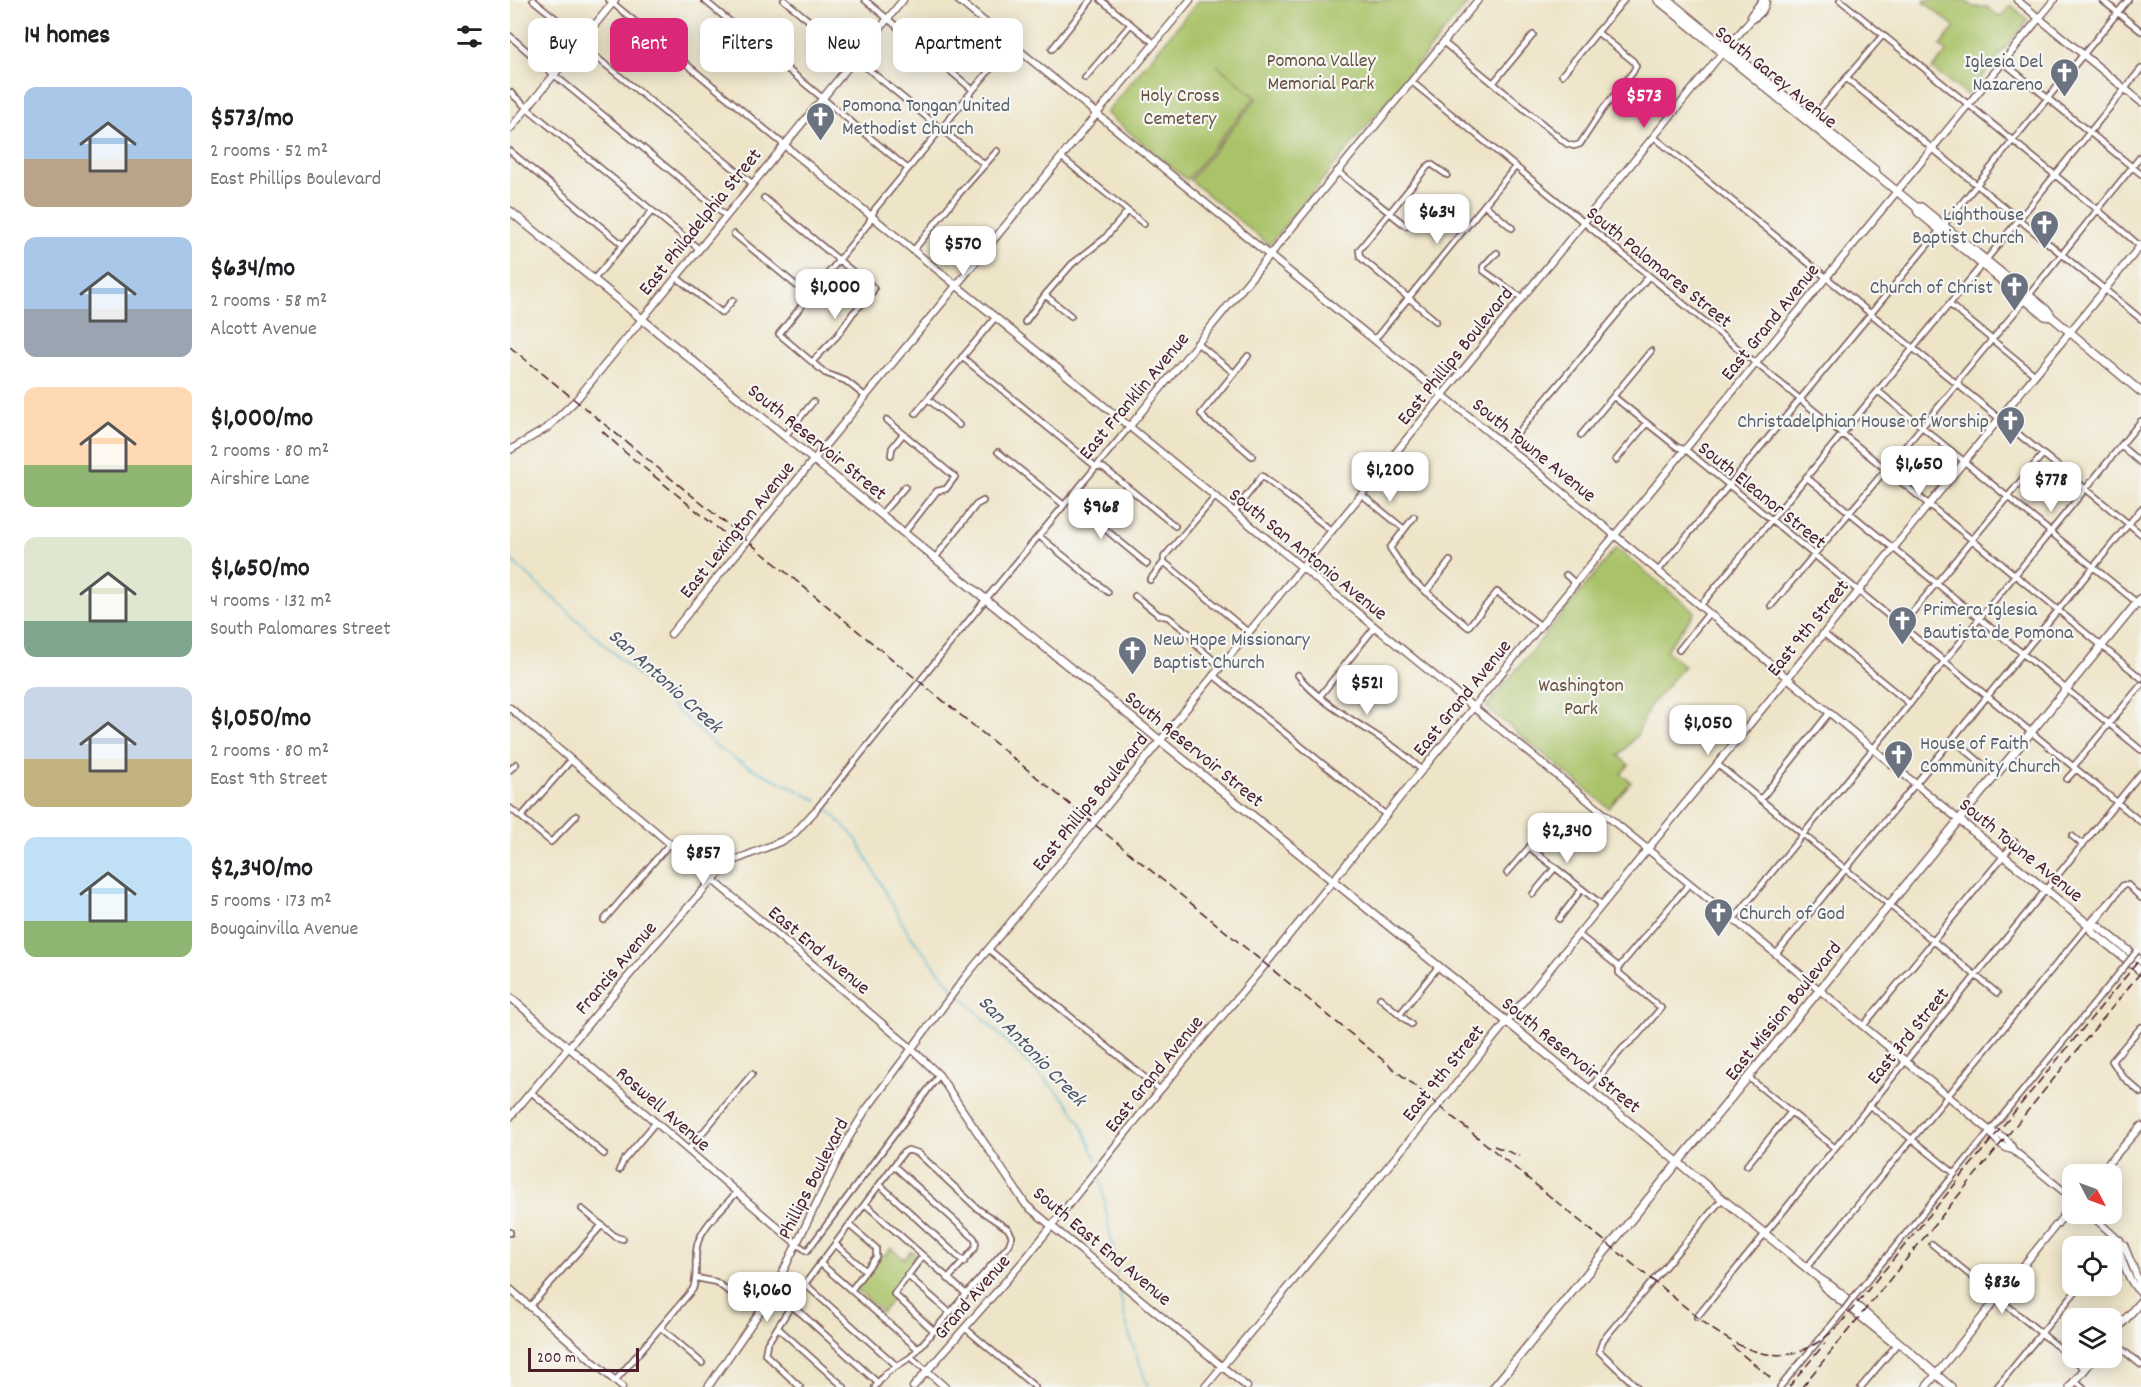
<!DOCTYPE html>
<meta charset="utf-8">
<style>
:root{--surface:#fff;--page:#f2f2f2;--text:#202124;--muted:#757577;--accent:#db2777}
body{margin:0;font-family:Dekko,sans-serif;background:var(--page);color:var(--text);height:100vh;display:flex;flex-direction:column;font-size:22px;white-space:nowrap}
*{box-sizing:border-box;margin:0}
p{font-size:20px;color:var(--muted)}
.icon{flex:none;width:33px;height:33px;fill:none;stroke:currentColor;stroke-width:2;stroke-linecap:round;stroke-linejoin:round}
.map{position:relative;flex:1;overflow:hidden}
.drawer{display:flex;flex-direction:column;background:var(--surface);width:510px}
.drawer>*{flex:none}
.banner{position:absolute;left:18px;top:18px;width:570px;height:54px;display:flex;gap:12px}
.needle{width:39px;rotate:131deg}
.controls{position:absolute;left:1552px;top:1164px;display:grid;gap:12px}
.controls a{display:grid;place-items:center;width:60px;height:60px;border-radius:12px;background:var(--surface);box-shadow:0 3px 15px #0003;font-size:30px}
.scale{position:absolute;left:18px;bottom:15px;width:111px;box-sizing:border-box;padding-left:6px;border:3px solid #4a1f2b;border-top:0;font-size:16px;line-height:21px;white-space:nowrap;color:#4a1f2b;-webkit-text-stroke:4px #f6f6f2;paint-order:stroke}
.price{position:absolute;translate:-50% -51px;padding:0 14px;border-radius:12px;background:#fff;color:#222;font-size:20px;line-height:39px;filter:drop-shadow(0 2px 3px #0008)}
.price::after{content:'';position:absolute;left:50%;top:36px;width:18px;height:14px;margin-left:-9px;background:inherit;clip-path:polygon(0 0,100% 0,50% 100%)}
.price.on{background:var(--accent);color:#fff}
ul{padding:0;list-style:none}
li{display:flex;align-items:center;gap:18px;height:150px;padding:0 24px}
li span{display:grid;place-items:center;flex:none;width:168px;height:120px;border-radius:12px;color:#555}
li>.icon{margin-inline-start:auto}
span .icon{width:72px;height:72px;fill:#fffc;stroke-width:1}
li b{font-size:26px}
h2{display:flex;justify-content:space-between;align-items:center;height:72px;padding:0 24px;font-size:26px}
.pill{padding:0 21px;border-radius:12px;background:var(--surface);box-shadow:0 3px 15px #0003;font-size:21px;line-height:54px}
.pill.on{background:var(--accent);color:#fff}
main{display:flex;flex:1;min-height:0}
.map>svg:first-child{display:block}
.green{fill:#aac369;stroke:#7a714a;stroke-width:1.5}
.lines{fill:none;stroke-linecap:round;stroke-linejoin:round}
.stream{stroke:#53b7d1;stroke-width:1.5}
.street-casing{stroke:#836462;stroke-width:8}
.secondary-casing{stroke:#836462;stroke-width:9}
.primary-casing{stroke:#836462;stroke-width:10}
.street{stroke:#fff;stroke-width:4.5}
.secondary{stroke:#fff;stroke-width:6}
.primary{stroke:#fff;stroke-width:7}
.rail{stroke:#4a1f2b;stroke-width:1.5;stroke-dasharray:9 4.5;stroke-linecap:butt}
.street-bridge-casing{stroke:#836462;stroke-width:8;stroke-linecap:butt}
.street-bridge{stroke:#fff;stroke-width:4.5}
.labels{text-anchor:middle;stroke-width:4.5;stroke-linejoin:round;paint-order:stroke}
.park-label{font-size:20px;fill:#67503e;stroke:#f6f6f2}
.worship-label{font-size:20px;fill:#5b616d;stroke:#f6f6f2;text-anchor:start}
.street-label{font-size:20px;fill:#4a1f2b;stroke:#f6f6f2}
.water-label{font-size:21px;font-style:italic;fill:#4d5465;stroke:#f6f6f2}
</style>
<main>
<section class="drawer">
<h2>14 homes<svg class="icon" aria-label="filters" viewBox="0 0 24 24"><path d="M4 7h16M4 17h16"/><circle cx="9" cy="7" r="2"/><circle cx="15" cy="17" r="2"/></svg></h2>
<ul>
<li><span style="background:linear-gradient(#a9c7e8 60%,#b9a48a 0)"><svg class="icon" aria-label="home" viewBox="0 0 24 24"><path d="M3 11l9-7 9 7M6 9v11h12V9"/></svg></span><div><b>$573/mo</b><p>2 rooms · 52 m²</p><p>East Phillips Boulevard</p></div></li>
<li><span style="background:linear-gradient(#a9c7e8 60%,#9aa5b1 0)"><svg class="icon" aria-label="home" viewBox="0 0 24 24"><path d="M3 11l9-7 9 7M6 9v11h12V9"/></svg></span><div><b>$634/mo</b><p>2 rooms · 58 m²</p><p>Alcott Avenue</p></div></li>
<li><span style="background:linear-gradient(#ffd9b3 65%,#8fb573 0)"><svg class="icon" aria-label="home" viewBox="0 0 24 24"><path d="M3 11l9-7 9 7M6 9v11h12V9"/></svg></span><div><b>$1,000/mo</b><p>2 rooms · 80 m²</p><p>Airshire Lane</p></div></li>
<li><span style="background:linear-gradient(#dfe7d0 70%,#7fa58c 0)"><svg class="icon" aria-label="home" viewBox="0 0 24 24"><path d="M3 11l9-7 9 7M6 9v11h12V9"/></svg></span><div><b>$1,650/mo</b><p>4 rooms · 132 m²</p><p>South Palomares Street</p></div></li>
<li><span style="background:linear-gradient(#c9d6e8 60%,#c2b280 0)"><svg class="icon" aria-label="home" viewBox="0 0 24 24"><path d="M3 11l9-7 9 7M6 9v11h12V9"/></svg></span><div><b>$1,050/mo</b><p>2 rooms · 80 m²</p><p>East 9th Street</p></div></li>
<li><span style="background:linear-gradient(#bfe0f5 70%,#8fb573 0)"><svg class="icon" aria-label="home" viewBox="0 0 24 24"><path d="M3 11l9-7 9 7M6 9v11h12V9"/></svg></span><div><b>$2,340/mo</b><p>5 rooms · 173 m²</p><p>Bougainvilla Avenue</p></div></li>
</ul>
</section>
<div class="map">
<svg width="1631" height="1387" viewBox="0 0 1631 1387">
<rect width="100%" height="100%" fill="#f6f6f2"/>
<filter id="ink" filterUnits="userSpaceOnUse"><feTurbulence type="fractalNoise" baseFrequency=".0167" numOctaves="2"/><feDisplacementMap in="SourceGraphic" scale="12" xChannelSelector="R" yChannelSelector="G"/><feConvolveMatrix kernelMatrix="1 2 1 2 8 2 1 2 1" color-interpolation-filters="sRGB"/></filter>
<filter id="wash" filterUnits="userSpaceOnUse"><feTurbulence type="fractalNoise" baseFrequency=".008" numOctaves="4" result="noise"/><feDisplacementMap in="SourceGraphic" scale="24" xChannelSelector="R" yChannelSelector="G"/><feGaussianBlur stdDeviation="1.35" result="paint"/><feColorMatrix in="noise" values="0 0 0 0 0 0 0 0 0 0 0 0 0 0 0 0 0 1.4 0 .05"/><feComposite in="paint" operator="in"/></filter>
<g filter="url(#wash)">
<rect width="100%" height="100%" fill="#eee4c8"/>
<path class="green" d="M689 0H960L759 245 680 180 747 98 707 65 745 97 677 180 596 113Z
M1415 0H1455L1463 7H1477L1490 17 1501 5 1518 20 1457 95 1422 69 1437 52 1430 46 1445 27 1414 2Z
M1106 548 1185 612 1156 650 1174 666 1139 707 1127 735 1109 756 1119 765 1111 774 1121 782 1099 808 976 707Z
M381 1248 394 1259 401 1251 410 1258 383 1290 384 1297 372 1312 346 1289 371 1255H375Z"/>
<g class="lines">
<path class="stream" d="M0 559 206 746C237 770 274 781 307 801
M315 806 347 840 398 933 443 988
M450 995 557 1102 570 1122 587 1160
M590 1176 607 1273
M609 1289 619 1334 638 1387"/>
</g>
</g>
<g filter="url(#ink)">
<g class="lines">
<defs>
<path id="street" d="M23 0 49 21 70 44 243 184
M99 0 273 144
M194 0 398 169
M274 0 475 165
M355 0 463 90
M591 0 644 43
M1330 0 1588 210 1631 247
M1592 0 1631 31
M0 36 43 74 216 216
M933 42 1057 144 1064 146 1070 144 1093 109 1123 72 1126 66 1123 61 1087 32
M542 49 581 0
M1493 62 1631 174
M1052 75 1114 0
M575 78 621 24
M1336 78 1631 319
M902 82 1631 678
M984 82 1023 35
M0 92 17 108 189 249
M1302 118 1373 35
M1144 137 1631 534
M0 151 113 245
M551 157 634 224
M827 171 896 226
M254 198 353 280 360 284 364 289 360 296 343 313 327 336 302 362
M975 205 1002 228
M1433 226 1618 0
M224 234 299 296
M403 251 447 196 487 151
M987 253 982 257 973 267 974 271 1012 298
M166 277 212 313 223 300
M84 279 142 211
M535 295 561 316
M1519 295 1631 156
M1439 304 1525 375
M926 321 850 257 849 250 917 167 921 164 937 175
M515 322 535 295 562 264 594 239 617 212
M865 339 1006 166
M687 343 724 373
M738 356 691 414 697 422 712 430 742 456
M452 357 585 466 594 468 665 526
M1368 391 1631 606
M355 396 336 381 315 373 269 334 358 224 365 209 501 44
M1104 397 1167 447 1176 450 1631 822
M418 399 449 425
M406 413 485 318
M377 420 445 477 436 489 427 491 394 533
M1071 435 1141 351
M275 436 303 402
M1611 446 1631 463
M996 447 1139 276
M488 452 554 505
M381 455 382 448 393 434
M1106 460 1137 423
M1296 477 1631 750
M851 494 894 529
M559 499 637 564
M724 512 752 476 822 531
M371 514 395 487
M904 517 880 548 900 578 958 627 987 592 1031 626
M529 536 598 592
M425 558 466 505 473 501
M654 562 738 632
M1148 571 1430 230
M1056 575 1066 584
M640 580 654 562V557L705 497
M916 592 940 561
M625 596 649 615 658 617 681 635 684 643 710 666
M1190 606 1476 260 1631 69
M1261 606 1447 385 1450 378 1516 299
M1391 626 1533 454
M1313 633 1400 704
M1169 650 1199 613
M703 675 876 815
M788 675C809 703 850 724 879 744 891 751 901 761 912 770
M810 696 865 627
M1443 739 1485 775
M1207 764 1487 993
M1563 767 1631 685
M0 770 6 764
M1557 779 1566 769
M1251 799 1320 712
M0 808 41 842 66 816
M304 812 476 599 620 426
M11 817 61 760
M1562 836 1573 845
M1019 847 1091 904
M997 873 1028 837
M1023 894 1044 869
M1049 919 1071 890
M94 920 160 843
M1223 920 1631 421
M1583 923 1588 919 1613 885H1618L1631 898
M1068 934 1109 967V973L1151 1008 1127 1036 1113 1048 1079 1089
M478 949 650 1090
M1266 954 1631 509
M1109 967 1179 884
M870 998 901 1024
M890 1014 928 967
M1353 1026 1505 842
M1631 1027 1602 1061 1613 1077 1631 1093
M1238 1077 1325 1148
M21 1092 94 1154
M1359 1105 1444 1173
M178 1150 242 1074
M1237 1165 1281 1112
M384 1166 464 1238 466 1243 465 1248 438 1279
M109 1170 114 1160 146 1122
M370 1185 454 1262
M355 1204 456 1294
M72 1209 106 1237 113 1239
M339 1225 366 1248V1257L342 1289
M0 1233V1232
M287 1244 297 1251 429 1075
M325 1244 355 1270
M1422 1244 1575 1369
M1602 1246 1610 1240
M412 1257 384 1294 424 1331
M310 1263 408 1349
M1296 1268 1585 917 1603 898
M397 1275 439 1312
M187 1278 206 1282 234 1303
M295 1284 387 1366
M262 1294 277 1306 280 1305 293 1315 368 1383
M265 1295 268 1294 280 1302V1305
M1343 1298 1615 966
M20 1306 92 1225
M1187 1317 1631 773
M151 1328 192 1363
M268 1328 334 1387
M455 1328 525 1387
M1602 1341 1631 1365
M401 1357 417 1371
M105 1381 183 1289C189 1273 183 1258 188 1242 195 1223 214 1207 227 1192
M1565 1381 1573 1387
M290 1387 255 1354 257 1344 295 1284 393 1153 398 1150 408 1153 468 1209 498 1229 502 1236 499 1245 401 1357 376 1373 365 1387
M1127 1387 1089 1351 1093 1340 1212 1199
M1270 1387 1334 1310
M1351 1387 1388 1343
M1487 1387 1570 1286"/>
<path id="secondary" d="M448 0 759 255 1044 485 1448 819
M1507 0 1631 102
M1242 19 1241 15 1251 2 1256 0
M0 129 105 0
M273 144 1266 954 1479 1130C1484 1139 1493 1149 1503 1150
M620 426 968 0
M0 450 37 428 66 400 393 0
M161 634 680 0
M0 708 401 1048 429 1075 516 1205 737 1387
M0 997 287 1244
M0 1117 143 947 203 879 223 861 272 841 283 835 304 812
M1479 1130C1489 1133 1500 1140 1503 1150L1563 1199
M1589 1174 1631 1126
M1580 1214 1614 1245 1631 1287
M1610 1240C1607 1253 1620 1285 1631 1293
M0 1289 112 1387
M417 1371 435 1387
M198 1387 262 1294 338 1139 355 1111 456 976 583 823 1212 53 1242 19C1249 16 1255 9 1256 1
M403 1387 516 1258 650 1090 755 965 912 770 1544 0
M695 1387 928 1106 1631 245
M1416 1387 1563 1204"/>
<path id="primary" d="M1148 0 1362 174 1367 175
M1158 0 1365 170 1367 175 1406 207 1408 212 1535 316 1542 317 1631 392
M1406 207H1411L1538 311 1542 317
M0 211 304 460 996 1021 1310 1279 1321 1286 1350 1309 1441 1387
M1448 819 1579 925 1582 932 1631 971
M1579 925 1588 926 1631 961
M1313 1284 1318 1290 1380 1340 1388 1343
M1602 1335 1631 1301
M984 1387 1631 598
M1560 1387 1584 1358"/>
</defs>
<use href="#street" class="street-casing"/>
<use href="#secondary" class="secondary-casing"/>
<use href="#primary" class="primary-casing"/>
<use href="#street" class="street"/>
<use href="#secondary" class="secondary"/>
<use href="#primary" class="primary"/>
<path class="rail" d="M0 347 1201 1328C1251 1364 1292 1366 1335 1319
M92 431 116 453 221 539
M984 1146 1010 1156
M1330 1324 1631 958
M1222 1346 1262 1379
M1279 1387 1315 1343
M1292 1387 1631 972"/>
<defs>
<path id="street-bridge" d="M1615 966 1627 951
M1334 1310 1343 1298"/>
</defs>
<use href="#street-bridge" class="street-bridge-casing"/>
<use href="#street-bridge" class="street-bridge"/>
</g>
</g>
<defs>
<symbol id="church-pin" viewBox="-11 -11 22 30"><path d="M0 17L-7.5 6A9.5 9.5 0 1 1 7.5 6Z" fill="#6b7280" stroke="#f6f6f2"/><path d="M-1.2-6h2.4v3.5h3.3v2.4h-3.3V6h-2.4V-.1h-3.3v-2.4h3.3Z" fill="#fff"/></symbol>
</defs>
<g fill-rule="evenodd">
<use href="#church-pin" x="1538" y="56" width="33" height="45"/>
<use href="#church-pin" x="294" y="100" width="33" height="45"/>
<use href="#church-pin" x="1518" y="208" width="33" height="45"/>
<use href="#church-pin" x="1488" y="270" width="33" height="45"/>
<use href="#church-pin" x="1484" y="404" width="33" height="45"/>
<use href="#church-pin" x="1376" y="604" width="33" height="45"/>
<use href="#church-pin" x="606" y="634" width="33" height="45"/>
<use href="#church-pin" x="1372" y="738" width="33" height="45"/>
<use href="#church-pin" x="1192" y="896" width="33" height="45"/>
</g>
<g class="labels">
<g class="park-label">
<text x="811" y="66">Pomona Valley<tspan x="811" dy="23">Memorial Park</tspan></text>
<text x="670" y="101">Holy Cross<tspan x="670" dy="23">Cemetery</tspan></text>
<text x="1071" y="691">Washington<tspan x="1071" dy="23">Park</tspan></text>
</g>
<g class="worship-label">
<text x="1533" y="67" text-anchor="end">Iglesia Del<tspan x="1533" dy="23">Nazareno</tspan></text>
<text x="332" y="111">Pomona Tongan United<tspan x="332" dy="23">Methodist Church</tspan></text>
<text x="1514" y="220" text-anchor="end">Lighthouse<tspan x="1514" dy="23">Baptist Church</tspan></text>
<text x="1483" y="293" text-anchor="end">Church of Christ</text>
<text x="1479" y="427" text-anchor="end">Christadelphian House of Worship</text>
<text x="1413" y="615">Primera Iglesia<tspan x="1413" dy="23">Bautista de Pomona</tspan></text>
<text x="643" y="645">New Hope Missionary<tspan x="643" dy="23">Baptist Church</tspan></text>
<text x="1410" y="749">House of Faith<tspan x="1410" dy="23">Community Church</tspan></text>
<text x="1229" y="919">Church of God</text>
</g>
<g class="street-label">
<text transform="translate(1267 76) rotate(39)" y="7">South Garey Avenue</text>
<text transform="translate(189 221) rotate(-51)" y="7">East Philadelphia Street</text>
<text transform="translate(1150 266) rotate(39)" y="7">South Palomares Street</text>
<text transform="translate(1259 321) rotate(-51)" y="7">East Grand Avenue</text>
<text transform="translate(944 355) rotate(-51)" y="7">East Phillips Boulevard</text>
<text transform="translate(623 395) rotate(-50)" y="7">East Franklin Avenue</text>
<text transform="translate(308 441) rotate(39)" y="7">South Reservoir Street</text>
<text transform="translate(1025 449) rotate(39)" y="7">South Towne Avenue</text>
<text transform="translate(1253 494) rotate(39)" y="7">South Eleanor Street</text>
<text transform="translate(226 529) rotate(-51)" y="7">East Lexington Avenue</text>
<text transform="translate(799 553) rotate(39)" y="7">South San Antonio Avenue</text>
<text transform="translate(1297 627) rotate(-51)" y="7">East 9th Street</text>
<text transform="translate(951 697) rotate(-51)" y="7">East Grand Avenue</text>
<text transform="translate(685 748) rotate(39)" y="7">South Reservoir Street</text>
<text transform="translate(579 801) rotate(-51)" y="7">East Phillips Boulevard</text>
<text transform="translate(1512 849) rotate(39)" y="7">South Towne Avenue</text>
<text transform="translate(310 949) rotate(40)" y="7">East End Avenue</text>
<text transform="translate(105 967) rotate(-50)" y="7">Francis Avenue</text>
<text transform="translate(1272 1010) rotate(-51)" y="7">East Mission Boulevard</text>
<text transform="translate(1397 1035) rotate(-51)" y="7">East 3rd Street</text>
<text transform="translate(1062 1054) rotate(39)" y="7">South Reservoir Street</text>
<text transform="translate(932 1072) rotate(-51)" y="7">East 9th Street</text>
<text transform="translate(643 1073) rotate(-51)" y="7">East Grand Avenue</text>
<text transform="translate(154 1108) rotate(41)" y="7">Roswell Avenue</text>
<text transform="translate(302 1178) rotate(-63)" y="7">Phillips Boulevard</text>
<text transform="translate(593 1245) rotate(40)" y="7">South East End Avenue</text>
<text transform="translate(461 1296) rotate(-49)" y="7">Grand Avenue</text>
</g>
<g class="water-label">
<text transform="translate(156 680) rotate(42)" y="7">San Antonio Creek</text>
<text transform="translate(523 1050) rotate(46)" y="7">San Antonio Creek</text>
</g>
</g>
</svg>
<div class="controls">
<a><svg class="needle" viewBox="-14 -14 28 28"><path d="M0-13l5 13h-10z" fill="#e53935"/><path d="M0 13l5-13h-10z" fill="#757577"/></svg></a>
<a><svg class="icon" aria-label="locate" viewBox="0 0 24 24"><circle cx="12" cy="12" r="6"/><path d="M12 2v4M12 18v4M2 12h4M18 12h4"/></svg></a>
<a><svg class="icon" aria-label="layers" viewBox="0 0 24 24"><path d="M12 4l9 5-9 5-9-5zM3 14l9 5 9-5"/></svg></a>
</div>
<div class="scale">200 m</div>
<b class="price on" style="left:1134px;top:129px">$573</b>
<b class="price" style="left:927px;top:245px">$634</b>
<b class="price" style="left:453px;top:277px">$570</b>
<b class="price" style="left:325px;top:320px">$1,000</b>
<b class="price" style="left:1409px;top:497px">$1,650</b>
<b class="price" style="left:880px;top:503px">$1,200</b>
<b class="price" style="left:1541px;top:513px">$778</b>
<b class="price" style="left:591px;top:540px">$968</b>
<b class="price" style="left:857px;top:716px">$521</b>
<b class="price" style="left:1198px;top:756px">$1,050</b>
<b class="price" style="left:1057px;top:864px">$2,340</b>
<b class="price" style="left:193px;top:886px">$857</b>
<b class="price" style="left:1492px;top:1315px">$836</b>
<b class="price" style="left:257px;top:1323px">$1,060</b>
<div class="banner">
<a class="pill">Buy</a>
<a class="pill on">Rent</a>
<a class="pill">Filters</a>
<a class="pill">New</a>
<a class="pill">Apartment</a>
</div>
</div>
</main>
